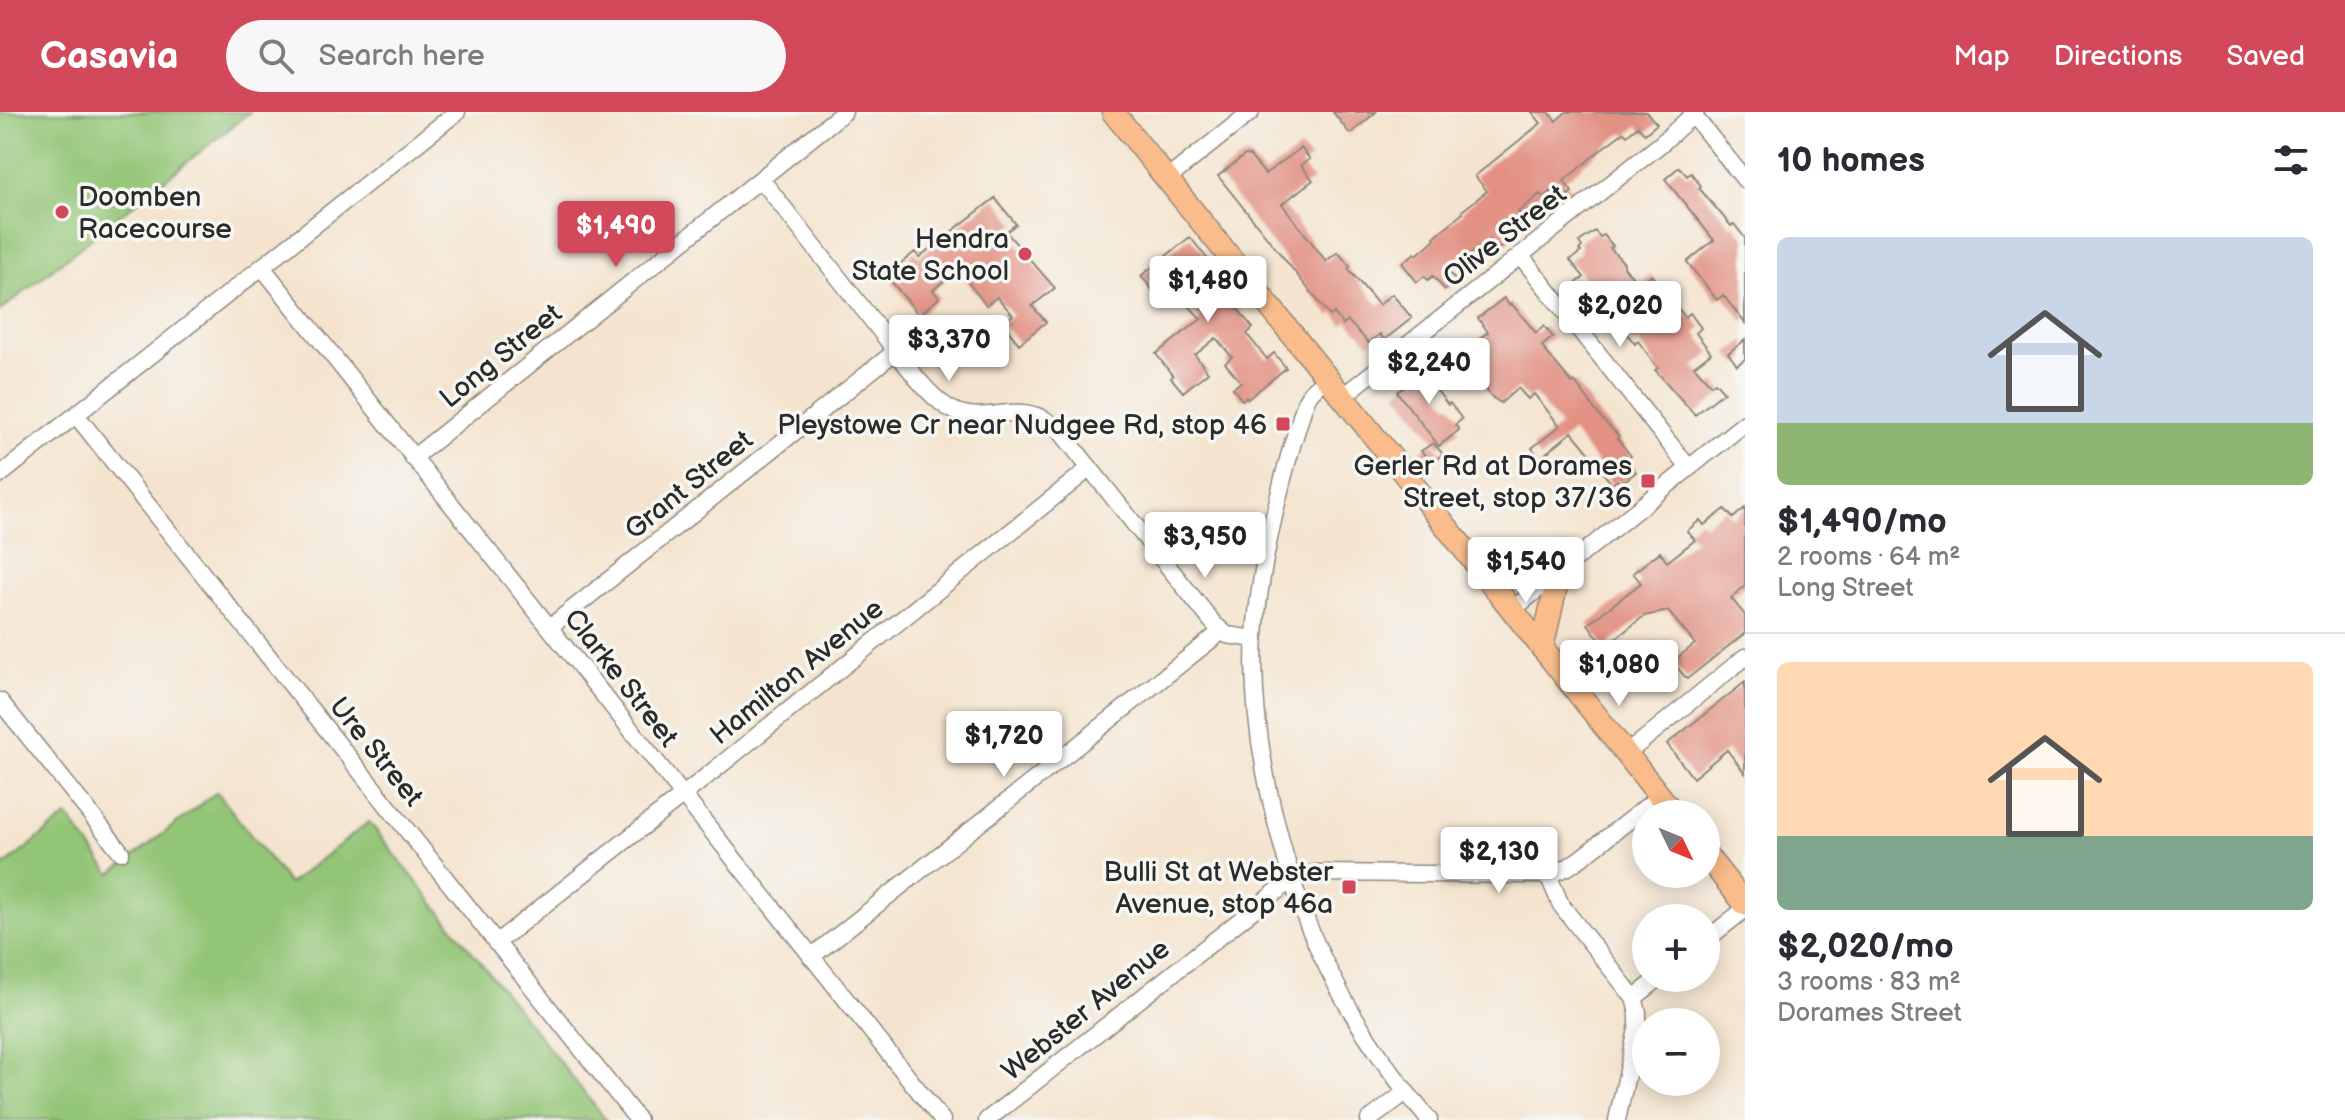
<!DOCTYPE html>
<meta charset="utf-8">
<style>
:root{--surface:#fff;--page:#f7f7f7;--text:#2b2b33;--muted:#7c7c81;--line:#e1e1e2;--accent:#d1495b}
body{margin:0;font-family:"Balsamiq Sans",sans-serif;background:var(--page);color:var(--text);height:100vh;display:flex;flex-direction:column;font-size:30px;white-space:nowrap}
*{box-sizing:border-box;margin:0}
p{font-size:26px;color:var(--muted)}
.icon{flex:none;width:44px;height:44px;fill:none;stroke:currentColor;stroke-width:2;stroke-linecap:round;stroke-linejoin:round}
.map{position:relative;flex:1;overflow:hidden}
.details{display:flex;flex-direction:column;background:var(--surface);width:600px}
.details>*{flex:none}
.needle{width:52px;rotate:133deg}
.controls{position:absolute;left:1632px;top:688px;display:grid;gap:16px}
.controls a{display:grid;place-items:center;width:88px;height:88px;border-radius:50%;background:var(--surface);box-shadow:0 4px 20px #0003;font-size:40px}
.price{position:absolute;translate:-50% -68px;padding:0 18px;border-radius:8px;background:#fff;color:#222;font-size:26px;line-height:52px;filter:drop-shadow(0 2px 4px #0008)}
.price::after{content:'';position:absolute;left:50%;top:48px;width:24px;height:18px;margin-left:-12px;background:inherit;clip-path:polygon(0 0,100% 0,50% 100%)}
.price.active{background:var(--accent);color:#fff}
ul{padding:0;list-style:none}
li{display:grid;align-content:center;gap:16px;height:424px;padding:0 32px}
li+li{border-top:2px solid var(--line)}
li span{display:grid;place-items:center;height:248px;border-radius:12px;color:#555}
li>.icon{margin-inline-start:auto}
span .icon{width:144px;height:144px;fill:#fffc;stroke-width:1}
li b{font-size:34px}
h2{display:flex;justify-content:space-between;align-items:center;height:96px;padding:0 32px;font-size:34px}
header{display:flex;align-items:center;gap:48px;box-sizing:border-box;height:112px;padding:0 40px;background:var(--accent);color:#fff}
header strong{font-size:38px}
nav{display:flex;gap:44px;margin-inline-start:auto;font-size:28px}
.search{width:560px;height:72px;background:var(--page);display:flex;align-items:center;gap:20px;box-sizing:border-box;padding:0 28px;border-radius:44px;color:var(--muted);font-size:30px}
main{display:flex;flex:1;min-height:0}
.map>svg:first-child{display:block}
.green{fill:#93c576;stroke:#5f7850;stroke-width:2}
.building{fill:#e29183}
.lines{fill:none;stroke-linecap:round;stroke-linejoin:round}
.minor-casing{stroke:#90887d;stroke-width:19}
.major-casing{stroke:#90887d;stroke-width:25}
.minor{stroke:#fff;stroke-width:16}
.major{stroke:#f9bc8a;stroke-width:22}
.poi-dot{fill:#d1495b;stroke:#f6f6f2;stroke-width:3}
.labels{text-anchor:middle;stroke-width:7;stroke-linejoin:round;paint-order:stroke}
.poi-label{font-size:28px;fill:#2b2b2b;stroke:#f6f6f2;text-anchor:end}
.street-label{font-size:28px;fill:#2b2b2b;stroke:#f6f6f2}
</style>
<header>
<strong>Casavia</strong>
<div class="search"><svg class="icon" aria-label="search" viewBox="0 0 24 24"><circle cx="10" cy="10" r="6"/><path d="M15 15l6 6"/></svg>Search here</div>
<nav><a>Map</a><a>Directions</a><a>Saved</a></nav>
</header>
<main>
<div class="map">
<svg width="1745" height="1008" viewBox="0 0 1745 1008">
<rect width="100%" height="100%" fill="#f6f6f2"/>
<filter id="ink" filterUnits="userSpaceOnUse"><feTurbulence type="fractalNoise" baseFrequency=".0125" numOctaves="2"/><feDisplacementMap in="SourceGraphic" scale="16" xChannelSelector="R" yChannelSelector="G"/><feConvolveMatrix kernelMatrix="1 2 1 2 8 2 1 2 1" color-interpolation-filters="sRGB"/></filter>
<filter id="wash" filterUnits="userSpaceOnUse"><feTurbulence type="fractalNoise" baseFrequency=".006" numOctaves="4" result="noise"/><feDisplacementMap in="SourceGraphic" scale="32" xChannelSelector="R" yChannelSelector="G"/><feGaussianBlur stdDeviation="1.8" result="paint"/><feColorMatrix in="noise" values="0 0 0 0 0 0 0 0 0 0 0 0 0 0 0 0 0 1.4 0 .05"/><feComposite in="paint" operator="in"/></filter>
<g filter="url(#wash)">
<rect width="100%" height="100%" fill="#f4e4cf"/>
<path class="green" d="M0 0H250L0 199Z
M217 680 289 772 369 710 606 1008H0V757L67 704 111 762Z"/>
<g id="blocks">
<path class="building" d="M1333 0H1376L1350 22Z
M1532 0H1549L1556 9 1566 0H1646L1657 12 1645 22 1638 14 1627 23 1624 20 1604 35 1564 69 1572 80 1560 89 1552 79 1543 86 1540 82 1518 100 1521 103 1503 116 1511 127 1499 137 1490 127 1448 159 1457 170 1445 178 1433 164 1428 168 1424 164 1417 170 1402 151 1415 141 1417 143 1435 127 1434 125 1463 101 1462 99 1487 79 1475 64 1541 11Z
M1301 36 1310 47 1301 53 1313 68 1282 92 1326 149 1338 140 1350 155 1348 157 1379 193 1392 182 1412 206 1384 228 1380 222 1369 231 1348 209 1343 213 1334 201 1330 204 1218 64 1245 43 1250 44 1265 62Z
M1679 55 1687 64 1691 61 1701 74 1699 76 1731 114 1734 112 1745 126V211L1723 183 1717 188 1687 150 1714 128 1665 67Z
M995 86 1016 112 1006 120 1055 176 1032 194 1046 210 1019 232 1002 211 1013 203 997 185 986 193 958 158 933 178 939 186 919 203 886 163 915 140 919 145Z
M1595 119 1600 125 1604 123 1613 134 1610 136 1624 151V155L1639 173 1651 163 1685 205 1690 201 1701 216 1696 221 1711 241 1694 254 1711 273 1715 270 1724 280 1695 303 1655 258 1658 256 1638 229 1635 232 1620 213 1594 176 1583 184 1574 173 1584 165 1570 148 1581 140 1579 138 1582 135 1579 130Z
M1190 125 1214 155 1208 160 1253 216 1247 222 1267 247 1274 241 1286 256 1248 287 1246 285 1242 288 1233 276 1241 270 1225 251 1232 245 1216 226 1195 243 1208 260 1183 280 1171 266 1173 264 1156 242 1201 207 1177 180 1163 191 1141 164Z
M1504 186 1509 193 1511 191 1536 221 1544 214 1553 225 1542 234 1547 241 1573 272 1575 270 1601 306 1619 324 1617 326 1631 344 1627 347 1636 360 1620 372 1617 368 1612 372 1598 355 1600 354 1572 320 1540 346 1532 336 1560 314 1534 282 1528 287 1518 276 1501 291 1493 286 1457 243 1488 220 1478 206Z
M1745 228V247L1737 253 1728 241Z
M1415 250 1448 293 1450 291 1462 307 1455 313 1459 318 1439 334 1397 280 1411 270 1403 260Z
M1433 331 1443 342 1431 351 1421 339Z
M1745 396V474L1731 486 1745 503V521L1687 567 1672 550 1695 532 1668 499 1644 504 1605 535 1588 512 1641 471 1633 461 1660 440 1667 450 1695 428 1687 419 1700 408 1704 413 1725 397 1733 406Z
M1745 570V661L1727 638 1693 666 1667 632Z"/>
</g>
</g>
<g filter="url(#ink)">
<use href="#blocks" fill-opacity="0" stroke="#90887d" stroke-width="2"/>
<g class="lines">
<defs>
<path id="minor" d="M1693 3 1745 68
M761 67C801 118 842 170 882 221 900 244 923 279 947 295 987 320 1020 279 1061 320L1214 512 1227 523 1255 527
M1167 67 1251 0
M1520 143 1689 356
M262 155 942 1008
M1327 266C1321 271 1313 276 1309 283 1304 291 1302 302 1299 311 1291 336 1284 361 1278 387 1267 432 1258 478 1255 524 1251 586 1261 650 1276 710 1281 729 1286 749 1292 768 1320 857 1369 937 1429 1008
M1342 285 1662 31 1696 0
M76 303 638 1008
M413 346 844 0
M0 363 457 0
M1512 498 1745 311
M550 515 896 239
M0 589 121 740
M1626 642 1745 545
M1548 763 1561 793 1634 886
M1706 828 1745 797
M496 831 692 676 1090 356
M811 845 1222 519
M987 1008 1291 768 1315 761 1548 763 1568 755 1581 746 1660 684
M1369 1008 1406 980
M1617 1008 1638 913V900L1634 886 1659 866"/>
<path id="major" d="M1113 0 1411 370 1674 702
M1542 536 1559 461
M1706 743 1745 792"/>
</defs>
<use href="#minor" class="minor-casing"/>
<use href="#major" class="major-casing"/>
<use href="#minor" class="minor"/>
<use href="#major" class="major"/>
</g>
</g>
<g class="poi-dot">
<circle cx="62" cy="100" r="8"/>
<circle cx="1025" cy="142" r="8"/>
<rect x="1275" y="304" width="16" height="16" rx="4"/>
<rect x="1640" y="361" width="16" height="16" rx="4"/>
<rect x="1341" y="767" width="16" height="16" rx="4"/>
</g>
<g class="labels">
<g class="poi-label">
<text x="78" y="94" text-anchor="start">Doomben<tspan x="78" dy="32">Racecourse</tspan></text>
<text x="1009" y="136">Hendra<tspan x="1009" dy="32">State School</tspan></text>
<text x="1267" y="322">Pleystowe Cr near Nudgee Rd, stop 46</text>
<text x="1632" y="363">Gerler Rd at Dorames<tspan x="1632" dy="32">Street, stop 37/36</tspan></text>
<text x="1333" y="769">Bulli St at Webster<tspan x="1333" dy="32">Avenue, stop 46a</tspan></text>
</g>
<g class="street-label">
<text transform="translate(1504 123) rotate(-38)" y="10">Olive Street</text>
<text transform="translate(500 243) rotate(-39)" y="10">Long Street</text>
<text transform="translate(688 372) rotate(-39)" y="10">Grant Street</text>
<text transform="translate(796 559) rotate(-39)" y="10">Hamilton Avenue</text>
<text transform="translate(622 565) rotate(52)" y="10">Clarke Street</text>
<text transform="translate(377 639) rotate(51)" y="10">Ure Street</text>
<text transform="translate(1085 897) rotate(-39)" y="10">Webster Avenue</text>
</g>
</g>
</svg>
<div class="controls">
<a><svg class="needle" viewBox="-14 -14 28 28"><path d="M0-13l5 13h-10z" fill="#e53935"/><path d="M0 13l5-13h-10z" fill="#7c7c81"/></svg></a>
<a>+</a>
<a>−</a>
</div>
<b class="price active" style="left:616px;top:157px">$1,490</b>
<b class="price" style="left:1208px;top:212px">$1,480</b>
<b class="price" style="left:1620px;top:237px">$2,020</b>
<b class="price" style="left:949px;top:271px">$3,370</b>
<b class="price" style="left:1429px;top:294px">$2,240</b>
<b class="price" style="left:1205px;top:468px">$3,950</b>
<b class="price" style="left:1526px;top:493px">$1,540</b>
<b class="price" style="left:1619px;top:596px">$1,080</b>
<b class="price" style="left:1004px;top:667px">$1,720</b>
<b class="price" style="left:1499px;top:783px">$2,130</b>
</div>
<section class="details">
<h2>10 homes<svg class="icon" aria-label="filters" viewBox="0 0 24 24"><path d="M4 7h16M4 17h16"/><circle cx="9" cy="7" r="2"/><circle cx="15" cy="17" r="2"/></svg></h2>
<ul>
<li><span style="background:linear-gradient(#c9d6e8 75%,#8fb573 0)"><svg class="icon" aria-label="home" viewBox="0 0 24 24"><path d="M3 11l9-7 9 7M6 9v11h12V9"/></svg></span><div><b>$1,490/mo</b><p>2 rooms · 64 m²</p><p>Long Street</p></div></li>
<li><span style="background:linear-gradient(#ffd9b3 70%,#7fa58c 0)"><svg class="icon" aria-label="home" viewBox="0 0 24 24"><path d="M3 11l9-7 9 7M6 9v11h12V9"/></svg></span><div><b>$2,020/mo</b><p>3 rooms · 83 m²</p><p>Dorames Street</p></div></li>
</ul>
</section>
</main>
